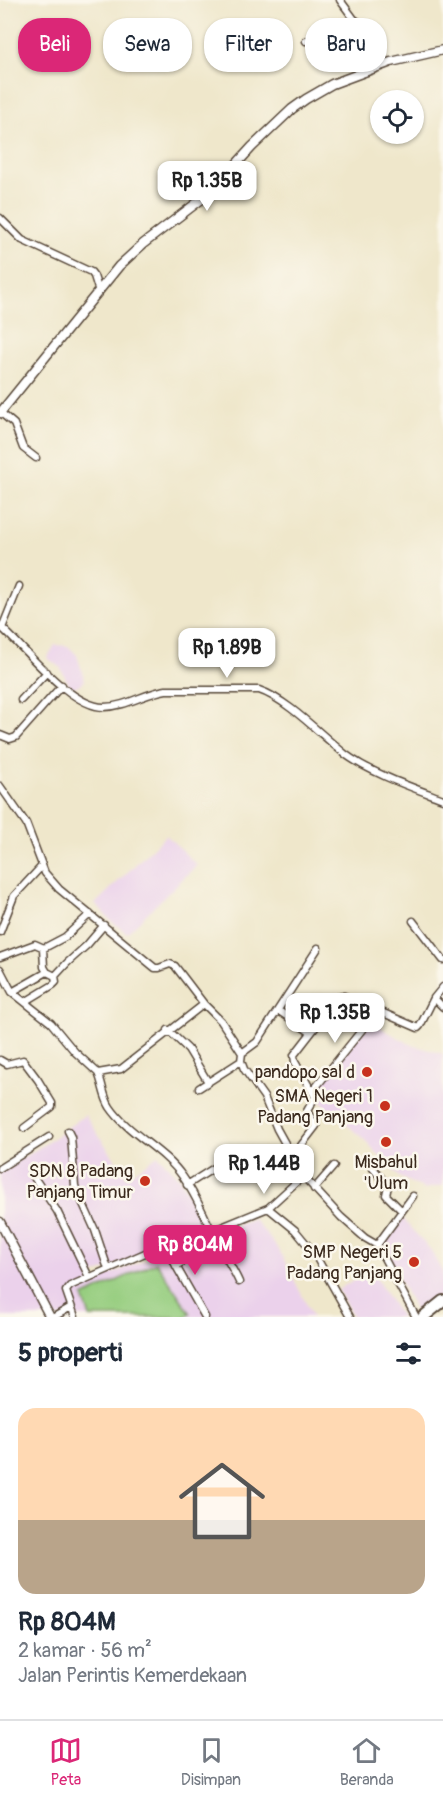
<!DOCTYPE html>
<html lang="id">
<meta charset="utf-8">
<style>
:root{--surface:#fff;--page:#f2f2f3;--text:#1f2937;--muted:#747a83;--line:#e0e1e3;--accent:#db2777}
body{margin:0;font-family:Pangolin,sans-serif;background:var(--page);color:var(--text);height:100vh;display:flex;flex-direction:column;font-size:22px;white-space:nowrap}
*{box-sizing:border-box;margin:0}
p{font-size:20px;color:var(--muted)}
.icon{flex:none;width:33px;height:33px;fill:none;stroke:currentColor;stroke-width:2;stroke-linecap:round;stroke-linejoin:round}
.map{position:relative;height:1317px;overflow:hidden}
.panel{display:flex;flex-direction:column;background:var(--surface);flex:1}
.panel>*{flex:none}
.hud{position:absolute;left:18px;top:18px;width:408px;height:54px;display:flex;gap:12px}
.fabs{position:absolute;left:370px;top:90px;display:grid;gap:12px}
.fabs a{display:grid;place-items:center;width:54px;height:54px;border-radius:50%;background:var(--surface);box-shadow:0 2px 4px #0004;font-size:30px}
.price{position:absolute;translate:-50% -51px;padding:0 14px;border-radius:12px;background:#fff;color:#222;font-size:20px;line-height:39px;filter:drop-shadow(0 2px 3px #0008)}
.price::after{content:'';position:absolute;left:50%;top:36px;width:18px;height:14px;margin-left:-9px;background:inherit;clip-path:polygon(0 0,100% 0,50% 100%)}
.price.current{background:var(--accent);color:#fff}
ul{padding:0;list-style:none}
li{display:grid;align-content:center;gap:12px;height:318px;padding:0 18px}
li span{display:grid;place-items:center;height:186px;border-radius:18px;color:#555}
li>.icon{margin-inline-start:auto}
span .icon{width:108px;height:108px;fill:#fffc;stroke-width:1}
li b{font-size:26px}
h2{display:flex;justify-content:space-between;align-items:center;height:72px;padding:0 18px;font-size:26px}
.pill{padding:0 21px;border-radius:24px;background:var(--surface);box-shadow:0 2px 4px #0004;font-size:21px;line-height:54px}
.pill.current{background:var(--accent);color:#fff}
.tab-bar{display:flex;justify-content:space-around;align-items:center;height:84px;border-top:2px solid var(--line);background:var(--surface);font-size:16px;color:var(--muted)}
.tab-bar a{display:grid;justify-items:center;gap:3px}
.tab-bar .current{color:var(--accent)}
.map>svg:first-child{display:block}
.built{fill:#ebd1eb}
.green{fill:#97ce80;stroke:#697c4f;stroke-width:1.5}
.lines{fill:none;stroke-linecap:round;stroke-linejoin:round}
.minor-casing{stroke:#564638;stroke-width:9}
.secondary-casing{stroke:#564638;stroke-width:11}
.trunk-casing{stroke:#564638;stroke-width:14}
.minor{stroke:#fff;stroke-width:6}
.secondary{stroke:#fff;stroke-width:8}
.trunk{stroke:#fff;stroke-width:10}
.poi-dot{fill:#c8321e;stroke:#fbf7ec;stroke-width:2}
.labels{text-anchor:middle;stroke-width:5;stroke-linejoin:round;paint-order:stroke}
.poi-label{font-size:18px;fill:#3b2a1e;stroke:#fbf7ec;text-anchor:end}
</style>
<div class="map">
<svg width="443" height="1317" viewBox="0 0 443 1317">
<rect width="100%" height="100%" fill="#fbf7ec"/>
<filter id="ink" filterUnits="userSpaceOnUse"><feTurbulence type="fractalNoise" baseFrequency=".0167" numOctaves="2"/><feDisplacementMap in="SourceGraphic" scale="12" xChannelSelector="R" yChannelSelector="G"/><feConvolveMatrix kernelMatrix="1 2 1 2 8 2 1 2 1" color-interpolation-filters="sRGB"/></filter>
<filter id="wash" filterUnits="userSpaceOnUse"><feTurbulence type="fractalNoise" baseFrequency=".008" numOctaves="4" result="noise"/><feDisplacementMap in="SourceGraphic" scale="24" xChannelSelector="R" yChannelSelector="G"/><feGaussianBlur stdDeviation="1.35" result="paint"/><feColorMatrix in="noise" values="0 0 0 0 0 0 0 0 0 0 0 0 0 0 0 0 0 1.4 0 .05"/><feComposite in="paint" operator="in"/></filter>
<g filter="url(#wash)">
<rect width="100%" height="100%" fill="#efe7cb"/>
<path class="built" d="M55 645 68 646 77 655 85 681 71 689 60 667 47 658Z
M166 835 197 865 127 933 112 922 95 904Z
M371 1020 386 1031 412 1045 443 1054V1185L425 1189 399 1177 361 1136 332 1113 312 1092Z
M85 1115 127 1177 158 1155 180 1179 202 1214 208 1229 90 1276 93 1282 161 1253 254 1219 279 1250 313 1317H0V1172L48 1142Z
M402 1217 431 1251 443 1273V1294L417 1314 382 1246Z
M370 1269 401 1317H353L338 1290Z"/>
<path class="green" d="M156 1262 191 1314 184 1317H90L83 1297Z"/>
</g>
<g filter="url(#ink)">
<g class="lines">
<defs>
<path id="minor" d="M340 0 354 19 373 32 385 64
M306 41 354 19
M0 218 22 240 91 272 94 276 99 292
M0 412 14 424 23 448 36 458
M0 626C25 648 70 707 104 707 126 707 145 693 166 690H259C287 699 322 736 345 754 370 773 414 788 443 799
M2 628 19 586
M21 700 47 672
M0 735 10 739 16 737 62 685
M0 786 26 823 45 873 59 889 155 968H159L170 964 175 966 204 1004 221 1021 242 1053 241 1061 244 1069 264 1097 277 1129 303 1176 268 1208 212 1231 161 1246 70 1286 66 1291 75 1317
M413 921 443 960
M0 932 14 896 41 867
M43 948 44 967 47 972
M0 957 35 944 44 948 65 937 90 914
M0 969 12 992 51 1023 75 1052 98 1073 121 1069 204 1004
M55 976 67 963 87 945 104 925
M12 992 47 972 55 976 56 982 53 985 25 1002
M434 998 443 1007
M279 1011 310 1032
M168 1030 188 1049 208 1082
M242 1053 257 1042 318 948
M0 1060 7 1064 23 1060 38 1080 52 1103V1107L24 1128
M98 1073C103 1084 103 1096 110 1107 129 1135 164 1149 183 1177 194 1193 203 1212 211 1230 219 1248 231 1264 239 1282
M199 1088 241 1061
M312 1092 377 1011
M68 1131 71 1137 75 1186 95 1230 108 1269
M293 1156 316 1126 307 1111 315 1097 295 1062 294 1055 339 997 344 996 418 1028 420 1026 434 998 443 987
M366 1160 388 1186 386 1195 402 1211
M0 1168 49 1137
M31 1173 57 1211 89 1277
M303 1176 341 1217 365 1238 377 1245 416 1317
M187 1185 225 1161
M314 1189 334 1166
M268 1208 295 1230 314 1253 350 1317
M166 1244 176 1266 205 1317
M377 1245 413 1196
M176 1266 217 1241
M54 1317 71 1307"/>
<path id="secondary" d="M0 413 119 266 143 244 211 192 252 147 292 109 306 99 332 84 391 62 443 50
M0 1222 50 1317"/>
<path id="trunk" d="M423 1317 443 1301"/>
</defs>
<use href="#minor" class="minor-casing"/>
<use href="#secondary" class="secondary-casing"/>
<use href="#trunk" class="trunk-casing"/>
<use href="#minor" class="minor"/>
<use href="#secondary" class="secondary"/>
<use href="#trunk" class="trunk"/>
</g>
</g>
<g class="poi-dot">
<circle cx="367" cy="1072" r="6"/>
<circle cx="385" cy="1106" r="6"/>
<circle cx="386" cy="1142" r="6"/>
<circle cx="145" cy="1181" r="6"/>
<circle cx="414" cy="1262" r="6"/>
</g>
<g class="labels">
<g class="poi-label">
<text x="355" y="1078">pandopo sal d</text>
<text x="373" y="1102">SMA Negeri 1<tspan x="373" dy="21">Padang Panjang</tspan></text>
<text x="386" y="1168" text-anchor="middle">Misbahul<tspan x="386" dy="21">'Ulum</tspan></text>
<text x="133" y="1177">SDN 8 Padang<tspan x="133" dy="21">Panjang Timur</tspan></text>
<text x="402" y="1258">SMP Negeri 5<tspan x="402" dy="21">Padang Panjang</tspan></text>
</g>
</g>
</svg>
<div class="fabs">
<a><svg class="icon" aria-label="locate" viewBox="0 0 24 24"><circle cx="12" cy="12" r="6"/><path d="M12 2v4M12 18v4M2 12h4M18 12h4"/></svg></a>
</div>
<b class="price" style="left:207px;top:212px">Rp 1.35B</b>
<b class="price" style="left:227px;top:679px">Rp 1.89B</b>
<b class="price" style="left:335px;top:1044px">Rp 1.35B</b>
<b class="price" style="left:264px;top:1195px">Rp 1.44B</b>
<b class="price current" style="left:195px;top:1276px">Rp 804M</b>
<div class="hud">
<a class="pill current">Beli</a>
<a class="pill">Sewa</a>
<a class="pill">Filter</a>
<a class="pill">Baru</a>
</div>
</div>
<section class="panel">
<h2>5 properti<svg class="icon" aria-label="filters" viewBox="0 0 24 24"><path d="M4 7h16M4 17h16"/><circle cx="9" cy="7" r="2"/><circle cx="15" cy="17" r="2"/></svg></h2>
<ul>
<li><span style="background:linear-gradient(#ffd9b3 60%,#b9a48a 0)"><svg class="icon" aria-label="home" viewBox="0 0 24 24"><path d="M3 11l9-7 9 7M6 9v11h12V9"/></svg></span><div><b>Rp 804M</b><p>2 kamar · 56 m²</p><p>Jalan Perintis Kemerdekaan</p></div></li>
</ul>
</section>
<nav class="tab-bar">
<a class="current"><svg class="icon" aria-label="map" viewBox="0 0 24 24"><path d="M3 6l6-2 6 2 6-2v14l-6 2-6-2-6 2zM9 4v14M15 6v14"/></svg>Peta</a>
<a><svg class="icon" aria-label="saved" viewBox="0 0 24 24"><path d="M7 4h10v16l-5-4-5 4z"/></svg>Disimpan</a>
<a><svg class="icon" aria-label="home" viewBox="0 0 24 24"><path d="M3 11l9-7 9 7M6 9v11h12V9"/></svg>Beranda</a>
</nav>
